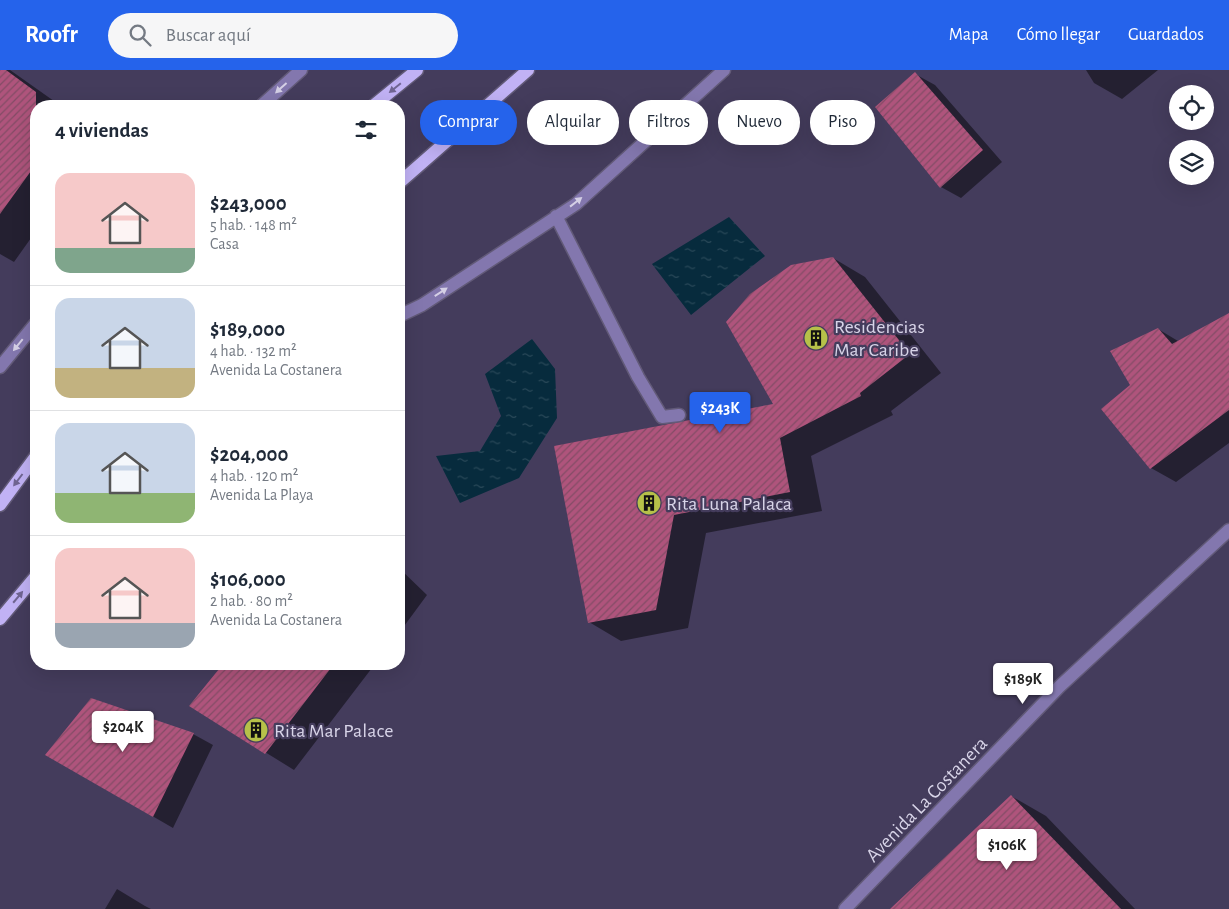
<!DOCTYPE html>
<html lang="es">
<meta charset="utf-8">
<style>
:root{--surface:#fff;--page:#f6f6f7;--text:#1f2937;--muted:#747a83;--line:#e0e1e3;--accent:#2563eb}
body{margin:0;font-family:"Alegreya Sans",sans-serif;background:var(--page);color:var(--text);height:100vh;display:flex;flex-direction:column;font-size:19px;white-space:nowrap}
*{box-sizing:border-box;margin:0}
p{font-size:16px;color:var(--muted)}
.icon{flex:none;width:28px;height:28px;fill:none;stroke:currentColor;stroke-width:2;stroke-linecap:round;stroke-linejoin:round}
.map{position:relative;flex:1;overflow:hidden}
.drawer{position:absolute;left:30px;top:30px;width:375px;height:570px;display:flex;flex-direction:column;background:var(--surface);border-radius:20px;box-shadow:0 5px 20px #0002}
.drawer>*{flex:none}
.hud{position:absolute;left:420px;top:30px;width:475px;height:45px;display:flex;gap:10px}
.tools{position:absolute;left:1169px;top:15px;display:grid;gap:10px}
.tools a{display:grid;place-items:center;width:45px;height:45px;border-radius:50%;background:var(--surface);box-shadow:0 5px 20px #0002;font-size:25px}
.price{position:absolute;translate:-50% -42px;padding:0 11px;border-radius:5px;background:#fff;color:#222;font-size:16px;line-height:32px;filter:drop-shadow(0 1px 2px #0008)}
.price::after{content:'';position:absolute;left:50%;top:30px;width:15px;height:11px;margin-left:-8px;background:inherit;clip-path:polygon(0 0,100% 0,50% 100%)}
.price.current{background:var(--accent);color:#fff}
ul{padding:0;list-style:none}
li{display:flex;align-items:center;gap:15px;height:125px;padding:0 25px}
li+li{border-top:1px solid var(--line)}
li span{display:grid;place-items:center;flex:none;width:140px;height:100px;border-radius:15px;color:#555}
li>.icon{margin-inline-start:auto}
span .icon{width:60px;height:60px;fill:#fffc;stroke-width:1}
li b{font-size:21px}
h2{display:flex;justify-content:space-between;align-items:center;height:60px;padding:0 25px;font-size:21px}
.tag{padding:0 18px;border-radius:22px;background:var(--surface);box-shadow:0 5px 20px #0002;font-size:18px;line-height:45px}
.tag.current{background:var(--accent);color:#fff}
header{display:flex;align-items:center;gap:30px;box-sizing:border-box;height:70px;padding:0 25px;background:var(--accent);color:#fff}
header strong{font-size:24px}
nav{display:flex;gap:28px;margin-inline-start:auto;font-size:18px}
.search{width:350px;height:45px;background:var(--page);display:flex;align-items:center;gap:12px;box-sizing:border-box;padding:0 18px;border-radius:28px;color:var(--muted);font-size:19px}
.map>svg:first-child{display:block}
.water{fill:url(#water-ripples)}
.shadow{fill:#0007}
.building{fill:url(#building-hatch)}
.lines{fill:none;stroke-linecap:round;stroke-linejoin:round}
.minor-casing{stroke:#625a78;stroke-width:15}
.major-casing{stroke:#625a78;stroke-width:15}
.minor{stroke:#8377ae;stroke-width:12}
.major{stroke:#c1b2f5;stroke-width:12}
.oneway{fill:#d4cfe5}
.oneway2{fill:#706592}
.labels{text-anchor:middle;stroke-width:4.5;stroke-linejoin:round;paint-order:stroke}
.poi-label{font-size:20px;fill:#d8d4e8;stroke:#443c5c;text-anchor:start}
.street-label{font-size:20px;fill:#d8d4e8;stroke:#443c5c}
</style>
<header>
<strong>Roofr</strong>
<div class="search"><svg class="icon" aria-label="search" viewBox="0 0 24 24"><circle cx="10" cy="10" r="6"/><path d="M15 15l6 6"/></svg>Buscar aquí</div>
<nav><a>Mapa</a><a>Cómo llegar</a><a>Guardados</a></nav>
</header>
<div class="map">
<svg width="1229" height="839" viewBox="0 0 1229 839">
<defs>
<pattern id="water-ripples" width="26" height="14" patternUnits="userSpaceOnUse" patternTransform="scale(1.25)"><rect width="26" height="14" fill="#072b3d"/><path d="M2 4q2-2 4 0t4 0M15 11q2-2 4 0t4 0" fill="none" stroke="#2a4959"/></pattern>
<pattern id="building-hatch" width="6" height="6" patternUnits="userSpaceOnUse" patternTransform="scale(1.25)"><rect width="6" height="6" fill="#af547c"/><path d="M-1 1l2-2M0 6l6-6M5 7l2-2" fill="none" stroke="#834c66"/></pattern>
</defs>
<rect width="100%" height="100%" fill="#443c5c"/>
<path class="water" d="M729 147 765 186 691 245 652 194Z
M532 269 555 299 557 348 519 408 460 433 436 386 480 381 501 346 485 304Z"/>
<path class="shadow" d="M0 0H10L61 36H36V161L14 192 0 184Z
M1086 0H1158L1122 29 1094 13Z
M915 4 935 15 1002 92 961 128 941 117Z
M833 188 865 207 941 303 891 341 893 345 811 386 822 441 706 463 688 558 621 571 589 552 555 377 775 335Z
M1229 245V373L1176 412 1151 398 1158 259 1178 271Z
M399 498 427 525 399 563Z
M224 594H375L294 700 191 636Z
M193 664 213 675 173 758 47 685Z
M1011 726 1046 746 1135 839H892Z
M117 819 145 836 151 839H105Z"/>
<path class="building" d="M0 0H6L36 22V94L0 144Z
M915 2 983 80 940 118 875 37Z
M833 187 910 284 860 323 861 326 780 368 790 422 674 445 656 540 588 553 554 376 773 334 726 252 750 224 791 195Z
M1229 243V340L1150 399 1101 339 1130 315 1110 281 1158 258 1172 274Z
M223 594H334L265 684 189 636Z
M91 628 194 663 153 747 45 685Z
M1011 725 1121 839H890Z"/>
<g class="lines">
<defs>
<path id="minor" d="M261 36 301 0
M556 146 638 307 662 347 679 345
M399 246 422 235 576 134 724 0
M0 297 36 253
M845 839 1059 617 1229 460"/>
<path id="major" d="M373 36 417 0
M399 113 528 0
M0 435 36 386
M0 549 36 506"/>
</defs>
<use href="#minor" class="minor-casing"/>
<use href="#major" class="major-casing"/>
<use href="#minor" class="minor"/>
<use href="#major" class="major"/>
</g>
<defs><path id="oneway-solid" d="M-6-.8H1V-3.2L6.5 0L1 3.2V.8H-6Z" transform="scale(1.25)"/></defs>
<g class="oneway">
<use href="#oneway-solid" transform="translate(281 18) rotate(138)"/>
<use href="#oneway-solid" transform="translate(576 132) rotate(-38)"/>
<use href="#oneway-solid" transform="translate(441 222) rotate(-33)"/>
<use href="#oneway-solid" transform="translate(18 275) rotate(129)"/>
</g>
<g class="oneway2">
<use href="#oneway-solid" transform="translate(395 18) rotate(141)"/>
<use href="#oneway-solid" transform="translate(18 410) rotate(127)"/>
<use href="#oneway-solid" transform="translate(18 527) rotate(-50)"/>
</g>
<defs>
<symbol id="building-disc" viewBox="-11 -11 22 22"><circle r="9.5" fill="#b6c149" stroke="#443c5c"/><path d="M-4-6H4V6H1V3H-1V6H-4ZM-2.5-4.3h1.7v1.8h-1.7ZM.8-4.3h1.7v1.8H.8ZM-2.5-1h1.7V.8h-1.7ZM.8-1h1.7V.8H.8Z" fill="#111"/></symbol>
</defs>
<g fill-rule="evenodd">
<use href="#building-disc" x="802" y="254" width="28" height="28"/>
<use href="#building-disc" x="635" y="419" width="28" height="28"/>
<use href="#building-disc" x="242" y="646" width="28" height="28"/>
</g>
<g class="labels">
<g class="poi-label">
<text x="834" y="263">Residencias<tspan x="834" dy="23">Mar Caribe</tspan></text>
<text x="666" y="440">Rita Luna Palaca</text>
<text x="274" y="667">Rita Mar Palace</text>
</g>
<g class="street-label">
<text transform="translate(926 729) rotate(-46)" y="7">Avenida La Costanera</text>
</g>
</g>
</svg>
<div class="tools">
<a><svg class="icon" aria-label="locate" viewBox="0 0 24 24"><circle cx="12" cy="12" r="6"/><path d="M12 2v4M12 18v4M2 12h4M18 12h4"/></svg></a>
<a><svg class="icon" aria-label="layers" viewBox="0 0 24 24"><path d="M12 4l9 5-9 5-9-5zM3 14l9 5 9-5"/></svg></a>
</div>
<b class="price current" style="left:720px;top:364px">$243K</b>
<b class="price" style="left:1023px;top:635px">$189K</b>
<b class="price" style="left:123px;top:683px">$204K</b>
<b class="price" style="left:1007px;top:801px">$106K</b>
<div class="hud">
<a class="tag current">Comprar</a>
<a class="tag">Alquilar</a>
<a class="tag">Filtros</a>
<a class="tag">Nuevo</a>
<a class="tag">Piso</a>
</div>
<section class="drawer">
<h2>4 viviendas<svg class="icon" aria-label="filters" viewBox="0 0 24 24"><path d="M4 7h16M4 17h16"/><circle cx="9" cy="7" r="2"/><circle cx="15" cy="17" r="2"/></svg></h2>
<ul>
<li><span style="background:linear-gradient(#f6c9c9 75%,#7fa58c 0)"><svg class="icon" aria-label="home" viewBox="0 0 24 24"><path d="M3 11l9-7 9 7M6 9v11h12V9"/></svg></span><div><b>$243,000</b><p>5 hab. · 148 m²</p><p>Casa</p></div></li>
<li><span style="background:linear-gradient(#c9d6e8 70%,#c2b280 0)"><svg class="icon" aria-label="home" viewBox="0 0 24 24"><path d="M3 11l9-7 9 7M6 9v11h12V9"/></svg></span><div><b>$189,000</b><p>4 hab. · 132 m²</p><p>Avenida La Costanera</p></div></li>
<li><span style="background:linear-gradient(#c9d6e8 70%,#8fb573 0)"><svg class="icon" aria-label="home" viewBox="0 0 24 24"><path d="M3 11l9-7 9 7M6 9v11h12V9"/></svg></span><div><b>$204,000</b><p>4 hab. · 120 m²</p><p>Avenida La Playa</p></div></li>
<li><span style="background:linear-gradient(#f6c9c9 75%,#9aa5b1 0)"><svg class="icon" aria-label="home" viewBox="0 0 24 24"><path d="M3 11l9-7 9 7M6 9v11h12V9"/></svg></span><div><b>$106,000</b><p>2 hab. · 80 m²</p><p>Avenida La Costanera</p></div></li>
</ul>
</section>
</div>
